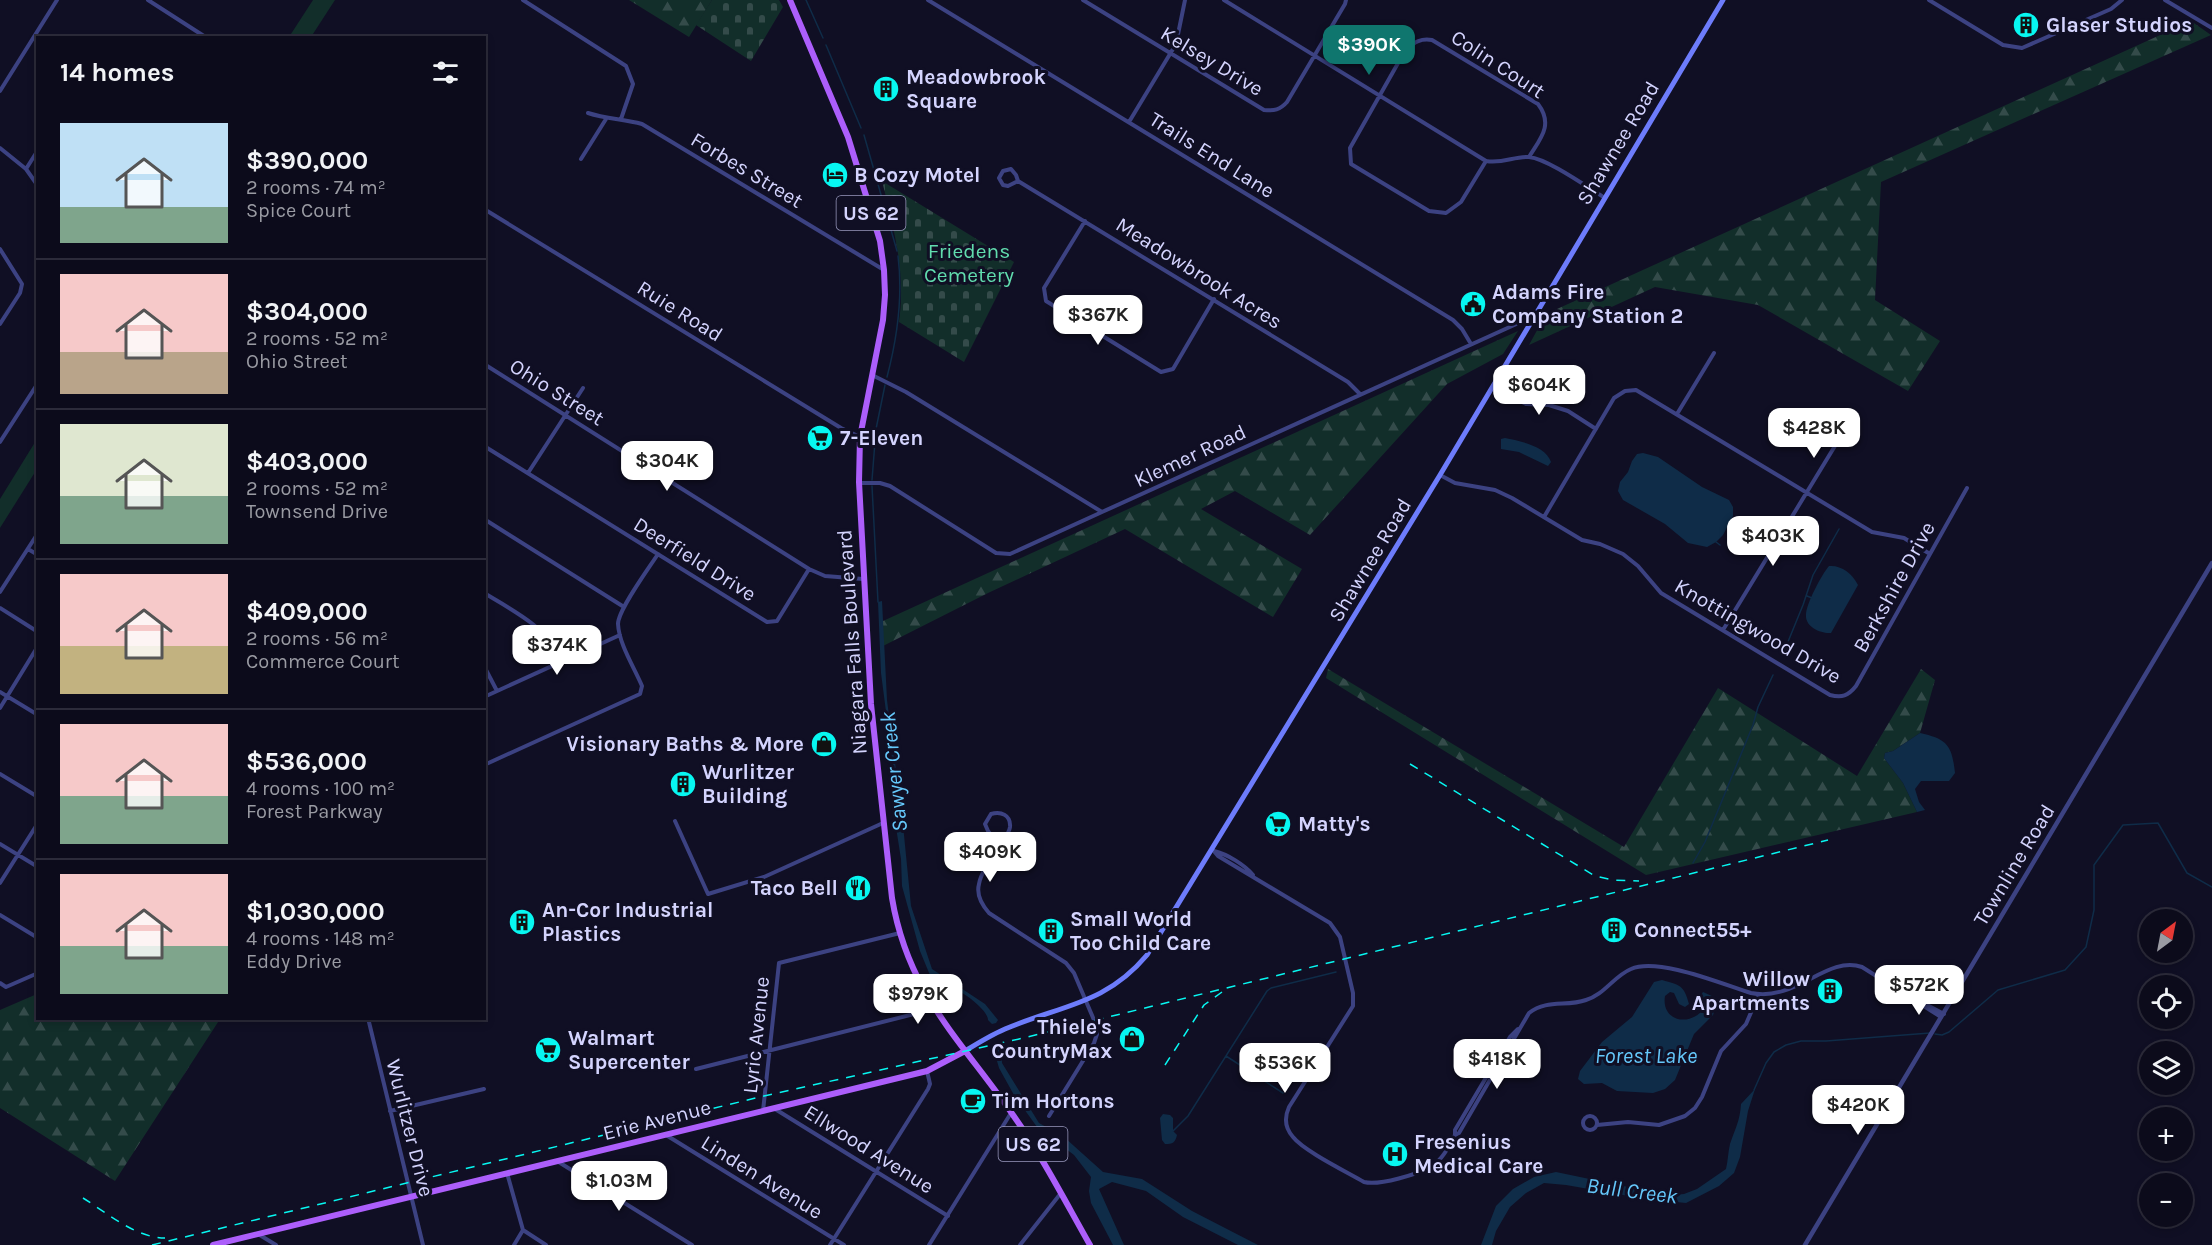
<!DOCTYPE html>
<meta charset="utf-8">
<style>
:root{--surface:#0c0b1b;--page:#151424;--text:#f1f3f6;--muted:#9a9ba3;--line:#2c2b3a;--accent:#0f766e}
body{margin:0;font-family:Karla,sans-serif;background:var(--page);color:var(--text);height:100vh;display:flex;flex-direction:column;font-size:22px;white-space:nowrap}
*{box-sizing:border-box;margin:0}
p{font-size:20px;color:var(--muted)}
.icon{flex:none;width:33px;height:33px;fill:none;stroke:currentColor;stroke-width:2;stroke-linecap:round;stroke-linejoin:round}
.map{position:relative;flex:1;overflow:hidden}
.panel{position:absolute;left:36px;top:36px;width:450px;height:984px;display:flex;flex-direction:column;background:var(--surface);border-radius:0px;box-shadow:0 3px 9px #0003,0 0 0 2px var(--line)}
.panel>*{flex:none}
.needle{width:39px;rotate:32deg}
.fabs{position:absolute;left:2139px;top:909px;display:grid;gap:12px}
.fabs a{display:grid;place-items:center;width:54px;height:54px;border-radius:50%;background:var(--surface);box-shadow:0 3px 9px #0003,0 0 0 2px var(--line);font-size:30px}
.price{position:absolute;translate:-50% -51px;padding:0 14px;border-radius:12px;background:#fff;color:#222;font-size:20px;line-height:39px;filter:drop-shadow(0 2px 3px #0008)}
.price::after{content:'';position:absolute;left:50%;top:36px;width:18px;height:14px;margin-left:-9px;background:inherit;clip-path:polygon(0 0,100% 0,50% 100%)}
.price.current{background:var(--accent);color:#fff}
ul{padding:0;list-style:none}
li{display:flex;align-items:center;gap:18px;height:150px;padding:0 24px}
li+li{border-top:2px solid var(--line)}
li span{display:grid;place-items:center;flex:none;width:168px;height:120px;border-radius:0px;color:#555}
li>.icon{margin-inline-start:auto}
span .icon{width:72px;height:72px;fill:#fffc;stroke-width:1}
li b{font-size:26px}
h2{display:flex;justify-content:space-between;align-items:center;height:72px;padding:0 24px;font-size:26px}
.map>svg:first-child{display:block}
.green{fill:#122e2a}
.forest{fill:url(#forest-firs)}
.cemetery{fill:url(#cemetery-stones)}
.water{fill:#0f2c48}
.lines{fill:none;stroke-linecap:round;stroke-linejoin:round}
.stream{stroke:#0f2c48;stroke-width:1.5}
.minor{stroke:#3c4282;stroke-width:4}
.tertiary{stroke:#3c4282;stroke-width:4.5}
.secondary{stroke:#6d7cfb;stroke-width:5}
.primary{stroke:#ac5efb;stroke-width:6}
.rail{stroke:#07f7f1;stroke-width:1.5;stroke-dasharray:9 8;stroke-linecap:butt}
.labels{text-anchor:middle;stroke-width:6;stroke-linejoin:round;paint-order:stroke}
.shield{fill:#100f24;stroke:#9999bd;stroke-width:1.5}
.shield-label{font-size:20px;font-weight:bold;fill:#d4d4fe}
.poi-label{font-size:21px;font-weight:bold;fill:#d4d4fe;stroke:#100f24;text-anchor:start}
.street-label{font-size:21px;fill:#d4d4fe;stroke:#100f24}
.park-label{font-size:21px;fill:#61dcae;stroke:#100f24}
.water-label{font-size:22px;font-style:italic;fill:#65c8fb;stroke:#100f24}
</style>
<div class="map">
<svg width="2212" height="1245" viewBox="0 0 2212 1245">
<defs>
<pattern id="forest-firs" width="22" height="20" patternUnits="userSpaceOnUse" patternTransform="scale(1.5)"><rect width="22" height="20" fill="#122e2a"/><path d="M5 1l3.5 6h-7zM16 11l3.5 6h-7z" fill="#344b4a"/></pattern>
<pattern id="cemetery-stones" width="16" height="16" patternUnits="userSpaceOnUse" patternTransform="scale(1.5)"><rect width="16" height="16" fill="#122e2a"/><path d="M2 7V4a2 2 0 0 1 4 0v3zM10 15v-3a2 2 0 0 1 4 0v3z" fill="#344b4a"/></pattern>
</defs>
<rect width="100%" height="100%" fill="#100f24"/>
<path class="green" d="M313 0H335L311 37H289Z
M37 439V469L0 528V499Z"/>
<path class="forest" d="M629 0H712L689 37Z
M2191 21 2211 35 1881 182 1875 300 1940 341 1908 391 1758 305 1655 287 1529 345 1546 314Z
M1518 331 1503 354 1447 384 1310 535 1235 491 1201 509 1302 569 1273 617 1125 529 988 593 883 646V621Z
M1328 669 1624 847 1718 688 1857 776 1921 669 1935 680 1920 733 1893 751 1885 753 1884 758 1903 783 1917 812 1646 875 1326 678Z
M37 994 38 1018 220 1019 115 1181 0 1108V1010Z"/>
<path class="cemetery" d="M712 0H779L783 7 751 61 696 25Z
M882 181 1014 262 964 362 899 322C906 273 894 229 882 181Z"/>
<path class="water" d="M1505 438C1520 441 1546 446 1551 462L1548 466 1519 452 1501 449V439Z
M1643 453 1658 457 1702 487 1729 500 1733 507V516L1723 535 1716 542 1707 547 1688 543 1665 524 1623 500 1618 491 1620 482 1628 472 1632 461 1637 454Z
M1829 566C1841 565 1852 573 1858 585L1831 633C1821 634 1805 627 1806 615 1806 604 1822 574 1829 566Z
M882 601 887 700 903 825 911 906 932 969 985 1004 998 1020 996 1023 992 1024 988 1020C988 1009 959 989 949 986 944 984 939 986 934 985L920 951 902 886 901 859 895 821V781L881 673 878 602Z
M1920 733C1948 739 1952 746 1955 773L1949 781H1921L1915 789 1919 802 1925 810 1917 812 1903 783 1884 758 1885 753 1893 751Z
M1662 980C1680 985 1684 985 1689 1004L1685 1007 1679 1004 1674 993 1670 992 1665 996C1661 1020 1687 1027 1702 1011L1701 995 1703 992 1714 997 1717 1004 1713 1015 1694 1034 1675 1080 1665 1089 1653 1093 1617 1091 1602 1083 1584 1084 1578 1079 1580 1071 1602 1042 1632 1017 1654 982Z
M1001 1045 1002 1063 1039 1123 1064 1137 1103 1172 1142 1179 1192 1211 1258 1245H1238L1183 1217 1146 1191 1112 1182 1099 1189 1124 1245H1113L1091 1203 1089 1191 1091 1177 1074 1155 1037 1127 1014 1095 999 1068 997 1061 998 1046Z
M1755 1089 1748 1111 1740 1157 1734 1173 1719 1186 1686 1203 1646 1199 1566 1185 1544 1183 1526 1193 1510 1207 1496 1231 1492 1245H1481L1496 1206 1513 1189 1534 1177 1556 1172 1628 1187 1665 1192 1674 1195 1684 1194 1697 1189 1726 1169C1728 1161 1728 1152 1730 1144 1735 1129 1740 1121 1741 1104Z
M1163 1114 1170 1115 1173 1118V1131L1177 1135C1175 1143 1173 1144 1165 1144L1162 1140 1160 1118Z"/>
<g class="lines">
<path class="stream" d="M806 0 823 38
M826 45 861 128
M864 135 897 251
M887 377C897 339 903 296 898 256
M872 480 876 429 885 385
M872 486 878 602
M1716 542 1720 545
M1807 596 1812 598
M1783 654 1803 605 1813 575 1839 529
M1693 863 1705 842 1753 725 1758 707 1773 675
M1935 1034 1942 1035 1949 1032 1998 990 2065 970 2086 947 2094 910V865L2123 825 2158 823 2187 873 2212 887
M1226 1056 1283 1093
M1754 1090 1766 1063 1774 1052 1786 1045 1801 1041H1826L1930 1033
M1173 1131 1188 1116 1267 991 1271 988 1336 972"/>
<path class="minor" d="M148 0 207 38
M523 0 626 66 633 84 621 119
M928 0 1453 320 1462 329 1471 344
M1083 0 1264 110C1274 111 1280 110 1287 102L1345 4 1346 0
M1224 0 1486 161C1503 164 1514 156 1529 157 1548 159 1587 187 1605 198
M1929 0 2003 45 2022 48 2111 9 2122 0
M2165 0 2212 28
M0 91 57 0
M588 113C606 119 623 119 642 124L884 270
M1129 122 1176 44 1185 0
M0 148 26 169 38 186
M581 159 606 119
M1486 161 1461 202 1446 213 1429 211 1351 164 1350 148 1406 49C1415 42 1421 38 1432 40L1538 104C1554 125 1540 139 1529 157
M26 169 38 150
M1018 181 1008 186 1003 185 999 178 1003 171 1011 169 1016 175 1018 181 1348 382 1360 394
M484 209 841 428 860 437
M1085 221 1044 288 1046 301 1161 372 1173 369 1214 299
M0 249 22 284 20 293 0 324
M484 364 809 569 825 576 863 579
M872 375 906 392 1102 512 1534 316
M1493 387 1526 404 1549 405 1568 411 1596 429
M1677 414 1714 353
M0 442 38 383
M484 446 767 622 777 621 809 569
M528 473 583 388
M1440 475 1455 483 1495 490 1512 498 1582 540 1600 544 1623 554 1638 566 1661 593 1830 695C1842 698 1848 696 1856 686L1967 488
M859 483H880L890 486 996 553 1010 554 1102 512
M1544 517 1614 398 1625 391 1636 390 1872 532 1904 538 1930 554
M484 519 624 607
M28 549 38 555
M0 592 38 533
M484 593C516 612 546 627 564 661
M0 608 38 632
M1723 630 1841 436
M484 666 497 691
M0 692 38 715
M484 697 620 635
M0 708 38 646
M484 765 640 694 642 686C634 667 619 644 618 624 618 610 649 568 658 554
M0 774 38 797
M675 821 708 894 764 877 883 823
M0 844 38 867
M999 846 988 831 985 824 991 814C1001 811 1011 815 1010 827 1008 841 982 865 979 884 976 895 982 905 989 913L1066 963 1074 973 1094 1020 1097 1034 1094 1043 1049 1116
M1213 850 1218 856 1330 923 1340 937 1353 993V1006L1289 1107C1284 1118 1285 1128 1293 1137 1304 1151 1347 1172 1364 1182 1379 1186 1419 1174 1432 1166 1443 1159 1449 1146 1455 1135L1459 1133 1529 1013C1547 999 1566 1007 1586 1000 1604 995 1614 976 1631 969 1658 957 1722 984 1751 993 1797 1002 1826 955 1862 967L1941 1017
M1214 851C1227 854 1245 865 1253 875
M0 883 38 823
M0 915 38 938
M0 983 6 987 38 973
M1912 997 1944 1014
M368 1018 423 1245
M696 1069 934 1009
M775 1109 948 1216
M390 1111 484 1089
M763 1111 779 963 900 933
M1583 1123a7 7 0 1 1 14 0a7 7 0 1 1-14 0Z
M1597 1125 1628 1122 1659 1125 1685 1116 1695 1108 1702 1097 1721 1051 1746 1024 1759 994
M666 1135 844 1245
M1455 1135V1130L1510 1037 1518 1029
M557 1161 692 1245
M507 1173 523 1230 546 1245
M258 1234 276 1245
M514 1245 523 1230
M830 1245 928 1089 930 1084 927 1071
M929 1245 1011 1113
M1020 1245 1061 1193"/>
<path class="tertiary" d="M1805 1245 2212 563"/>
<path class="secondary" d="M965 1051C978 1043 991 1035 1005 1029 1061 1005 1105 1005 1147 955L1440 475 1723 0"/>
<path class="primary" d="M790 0 848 137 880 241 884 270 885 295 883 320 860 437 859 482 871 704 892 898C908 994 961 1040 1013 1115 1042 1156 1065 1201 1090 1245
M213 1245 927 1071 965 1051"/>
<path class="rail" d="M1410 764 1595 876 1613 880 1639 881
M1165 1065 1204 1005 1222 992
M83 1198C107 1213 136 1238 165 1238
M152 1245 764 1096 1019 1039 1828 840"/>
</g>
<defs>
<symbol id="building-disc" viewBox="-11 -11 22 22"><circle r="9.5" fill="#07f7f1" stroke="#100f24"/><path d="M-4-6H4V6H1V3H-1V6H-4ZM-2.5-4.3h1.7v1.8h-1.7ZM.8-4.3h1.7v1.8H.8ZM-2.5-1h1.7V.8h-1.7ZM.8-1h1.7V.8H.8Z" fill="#111"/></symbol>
<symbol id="hotel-disc" viewBox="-11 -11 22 22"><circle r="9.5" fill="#07f7f1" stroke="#100f24"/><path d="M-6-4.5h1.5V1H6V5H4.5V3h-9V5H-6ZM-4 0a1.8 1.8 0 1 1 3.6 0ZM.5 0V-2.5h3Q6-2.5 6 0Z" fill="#111"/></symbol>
<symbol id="civic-disc" viewBox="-11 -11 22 22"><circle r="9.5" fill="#07f7f1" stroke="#100f24"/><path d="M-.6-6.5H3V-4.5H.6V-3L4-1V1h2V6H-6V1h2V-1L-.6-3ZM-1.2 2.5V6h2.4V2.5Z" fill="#111"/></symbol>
<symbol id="supermarket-disc" viewBox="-11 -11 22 22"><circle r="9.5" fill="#07f7f1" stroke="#100f24"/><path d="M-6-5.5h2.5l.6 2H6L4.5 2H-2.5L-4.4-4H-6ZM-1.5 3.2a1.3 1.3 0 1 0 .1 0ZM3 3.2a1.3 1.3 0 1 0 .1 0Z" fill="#111"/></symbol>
<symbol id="shop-disc" viewBox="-11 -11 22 22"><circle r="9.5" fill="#07f7f1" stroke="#100f24"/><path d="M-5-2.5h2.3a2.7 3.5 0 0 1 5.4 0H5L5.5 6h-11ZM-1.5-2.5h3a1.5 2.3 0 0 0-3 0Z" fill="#111"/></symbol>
<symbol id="restaurant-disc" viewBox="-11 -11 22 22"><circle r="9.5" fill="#07f7f1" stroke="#100f24"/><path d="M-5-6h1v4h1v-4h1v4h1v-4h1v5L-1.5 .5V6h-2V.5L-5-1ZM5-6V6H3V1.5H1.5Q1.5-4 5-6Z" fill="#111"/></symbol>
<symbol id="cafe-disc" viewBox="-11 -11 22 22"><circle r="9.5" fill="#07f7f1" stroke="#100f24"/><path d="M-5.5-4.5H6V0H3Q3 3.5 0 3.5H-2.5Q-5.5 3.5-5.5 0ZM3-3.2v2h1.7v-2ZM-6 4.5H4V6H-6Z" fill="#111"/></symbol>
<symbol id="hospital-disc" viewBox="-11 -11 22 22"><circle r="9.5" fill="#07f7f1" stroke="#100f24"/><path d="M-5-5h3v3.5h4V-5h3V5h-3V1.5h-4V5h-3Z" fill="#111"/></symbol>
</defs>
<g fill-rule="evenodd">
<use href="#building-disc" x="2011" y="10" width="30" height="30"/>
<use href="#building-disc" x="871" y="74" width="30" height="30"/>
<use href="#hotel-disc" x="820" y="160" width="30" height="30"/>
<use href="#civic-disc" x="1458" y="289" width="30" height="30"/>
<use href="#supermarket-disc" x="805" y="423" width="30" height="30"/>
<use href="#shop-disc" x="809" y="729" width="30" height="30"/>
<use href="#building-disc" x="668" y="769" width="30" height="30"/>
<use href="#supermarket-disc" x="1263" y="809" width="30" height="30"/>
<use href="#restaurant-disc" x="843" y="873" width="30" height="30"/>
<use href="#building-disc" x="507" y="907" width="30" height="30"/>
<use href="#building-disc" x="1599" y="915" width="30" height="30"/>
<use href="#building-disc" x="1036" y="916" width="30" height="30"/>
<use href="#building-disc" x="1815" y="976" width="30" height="30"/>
<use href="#shop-disc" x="1117" y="1024" width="30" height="30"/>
<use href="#supermarket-disc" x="533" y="1035" width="30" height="30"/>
<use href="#cafe-disc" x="958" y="1086" width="30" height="30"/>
<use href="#hospital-disc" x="1380" y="1139" width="30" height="30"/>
</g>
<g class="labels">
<g class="shield">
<rect x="836.5" y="196" width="69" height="34" rx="4.5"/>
<rect x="998.5" y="1127" width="69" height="34" rx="4.5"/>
</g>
<g class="shield-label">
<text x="871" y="220">US 62</text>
<text x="1033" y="1151">US 62</text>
</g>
<g class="poi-label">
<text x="2046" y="32">Glaser Studios</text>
<text x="906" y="84">Meadowbrook<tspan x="906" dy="24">Square</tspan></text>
<text x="854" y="182">B Cozy Motel</text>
<text x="1492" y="299">Adams Fire<tspan x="1492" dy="24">Company Station 2</tspan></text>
<text x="840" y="445">7-Eleven</text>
<text x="804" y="751" text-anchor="end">Visionary Baths &amp; More</text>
<text x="702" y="779">Wurlitzer<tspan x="702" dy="24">Building</tspan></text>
<text x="1298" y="831">Matty's</text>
<text x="838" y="895" text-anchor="end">Taco Bell</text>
<text x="542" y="917">An-Cor Industrial<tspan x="542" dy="24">Plastics</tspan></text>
<text x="1070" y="926">Small World<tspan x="1070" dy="24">Too Child Care</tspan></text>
<text x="1634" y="937">Connect55+</text>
<text x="1810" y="986" text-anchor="end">Willow<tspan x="1810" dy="24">Apartments</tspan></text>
<text x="1112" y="1034" text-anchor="end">Thiele's<tspan x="1112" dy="24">CountryMax</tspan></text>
<text x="568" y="1045">Walmart<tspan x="568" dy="24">Supercenter</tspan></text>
<text x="992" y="1108">Tim Hortons</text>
<text x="1414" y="1149">Fresenius<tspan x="1414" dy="24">Medical Care</tspan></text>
</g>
<g class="street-label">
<text transform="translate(1212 61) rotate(31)" y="7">Kelsey Drive</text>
<text transform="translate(1498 64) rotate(33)" y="7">Colin Court</text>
<text transform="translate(1618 143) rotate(-59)" y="7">Shawnee Road</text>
<text transform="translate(1212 155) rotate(32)" y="7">Trails End Lane</text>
<text transform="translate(747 170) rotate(31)" y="7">Forbes Street</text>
<text transform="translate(1199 273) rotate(32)" y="7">Meadowbrook Acres</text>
<text transform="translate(680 311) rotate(32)" y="7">Ruie Road</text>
<text transform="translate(557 392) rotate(32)" y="7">Ohio Street</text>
<text transform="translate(1190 456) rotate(-25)" y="7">Klemer Road</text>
<text transform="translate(695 559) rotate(32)" y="7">Deerfield Drive</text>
<text transform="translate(1370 560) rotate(-59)" y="7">Shawnee Road</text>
<text transform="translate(1894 587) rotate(-61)" y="7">Berkshire Drive</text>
<text transform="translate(1758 631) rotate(30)" y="7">Knottingwood Drive</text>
<text transform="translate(852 642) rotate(-94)" y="7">Niagara Falls Boulevard</text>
<text transform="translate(2014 865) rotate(-59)" y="7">Townline Road</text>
<text transform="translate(756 1035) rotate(-84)" y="7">Lyric Avenue</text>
<text transform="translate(657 1120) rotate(-14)" y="7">Erie Avenue</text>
<text transform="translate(410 1128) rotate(76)" y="7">Wurlitzer Drive</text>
<text transform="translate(869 1149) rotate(32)" y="7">Ellwood Avenue</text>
<text transform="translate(762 1177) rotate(32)" y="7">Linden Avenue</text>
</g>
<g class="park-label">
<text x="969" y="258">Friedens<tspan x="969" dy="24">Cemetery</tspan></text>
</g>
<g class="water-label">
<text transform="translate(893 772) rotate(-96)" y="8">Sawyer Creek</text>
<text x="1646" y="1063">Forest Lake</text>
<text transform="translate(1632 1190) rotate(7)" y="8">Bull Creek</text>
</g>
</g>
</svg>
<div class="fabs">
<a><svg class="needle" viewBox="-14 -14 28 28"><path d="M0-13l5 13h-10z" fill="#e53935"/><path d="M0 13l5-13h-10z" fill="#9a9ba3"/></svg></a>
<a><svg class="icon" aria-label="locate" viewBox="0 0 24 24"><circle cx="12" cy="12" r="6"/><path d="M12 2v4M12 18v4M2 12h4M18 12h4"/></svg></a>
<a><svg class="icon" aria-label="layers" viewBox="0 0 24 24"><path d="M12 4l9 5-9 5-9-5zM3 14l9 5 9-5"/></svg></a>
<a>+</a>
<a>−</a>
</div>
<b class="price current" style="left:1369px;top:76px">$390K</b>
<b class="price" style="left:1098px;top:346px">$367K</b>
<b class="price" style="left:1539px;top:416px">$604K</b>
<b class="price" style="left:1814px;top:459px">$428K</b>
<b class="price" style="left:667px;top:492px">$304K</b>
<b class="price" style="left:1773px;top:567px">$403K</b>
<b class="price" style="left:557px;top:676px">$374K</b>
<b class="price" style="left:990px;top:883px">$409K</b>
<b class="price" style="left:1919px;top:1016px">$572K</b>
<b class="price" style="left:918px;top:1025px">$979K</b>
<b class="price" style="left:1497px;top:1090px">$418K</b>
<b class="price" style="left:1285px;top:1094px">$536K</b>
<b class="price" style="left:1858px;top:1136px">$420K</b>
<b class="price" style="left:619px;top:1212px">$1.03M</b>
<section class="panel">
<h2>14 homes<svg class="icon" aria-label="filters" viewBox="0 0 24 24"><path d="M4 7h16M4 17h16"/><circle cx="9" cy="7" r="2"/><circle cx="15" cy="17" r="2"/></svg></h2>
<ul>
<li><span style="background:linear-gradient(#bfe0f5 70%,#7fa58c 0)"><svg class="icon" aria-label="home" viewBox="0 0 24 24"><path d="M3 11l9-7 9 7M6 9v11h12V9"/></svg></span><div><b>$390,000</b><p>2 rooms · 74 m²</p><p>Spice Court</p></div></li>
<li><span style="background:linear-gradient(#f6c9c9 65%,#b9a48a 0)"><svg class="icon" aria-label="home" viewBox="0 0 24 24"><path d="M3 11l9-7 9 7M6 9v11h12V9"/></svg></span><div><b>$304,000</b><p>2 rooms · 52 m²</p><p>Ohio Street</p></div></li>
<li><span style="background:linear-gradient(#dfe7d0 60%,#7fa58c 0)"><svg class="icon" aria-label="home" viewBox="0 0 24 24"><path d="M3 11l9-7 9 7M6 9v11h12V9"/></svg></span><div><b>$403,000</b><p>2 rooms · 52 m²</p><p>Townsend Drive</p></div></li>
<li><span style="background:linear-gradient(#f6c9c9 60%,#c2b280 0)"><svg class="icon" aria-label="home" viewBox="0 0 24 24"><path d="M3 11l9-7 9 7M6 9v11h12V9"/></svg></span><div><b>$409,000</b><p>2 rooms · 56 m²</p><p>Commerce Court</p></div></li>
<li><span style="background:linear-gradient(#f6c9c9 60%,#7fa58c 0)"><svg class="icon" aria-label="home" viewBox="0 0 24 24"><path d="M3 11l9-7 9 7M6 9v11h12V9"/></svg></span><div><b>$536,000</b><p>4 rooms · 100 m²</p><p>Forest Parkway</p></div></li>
<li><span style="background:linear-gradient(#f6c9c9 60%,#7fa58c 0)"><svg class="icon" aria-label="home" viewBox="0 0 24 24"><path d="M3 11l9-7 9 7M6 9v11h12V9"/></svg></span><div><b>$1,030,000</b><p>4 rooms · 148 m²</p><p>Eddy Drive</p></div></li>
</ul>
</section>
</div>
